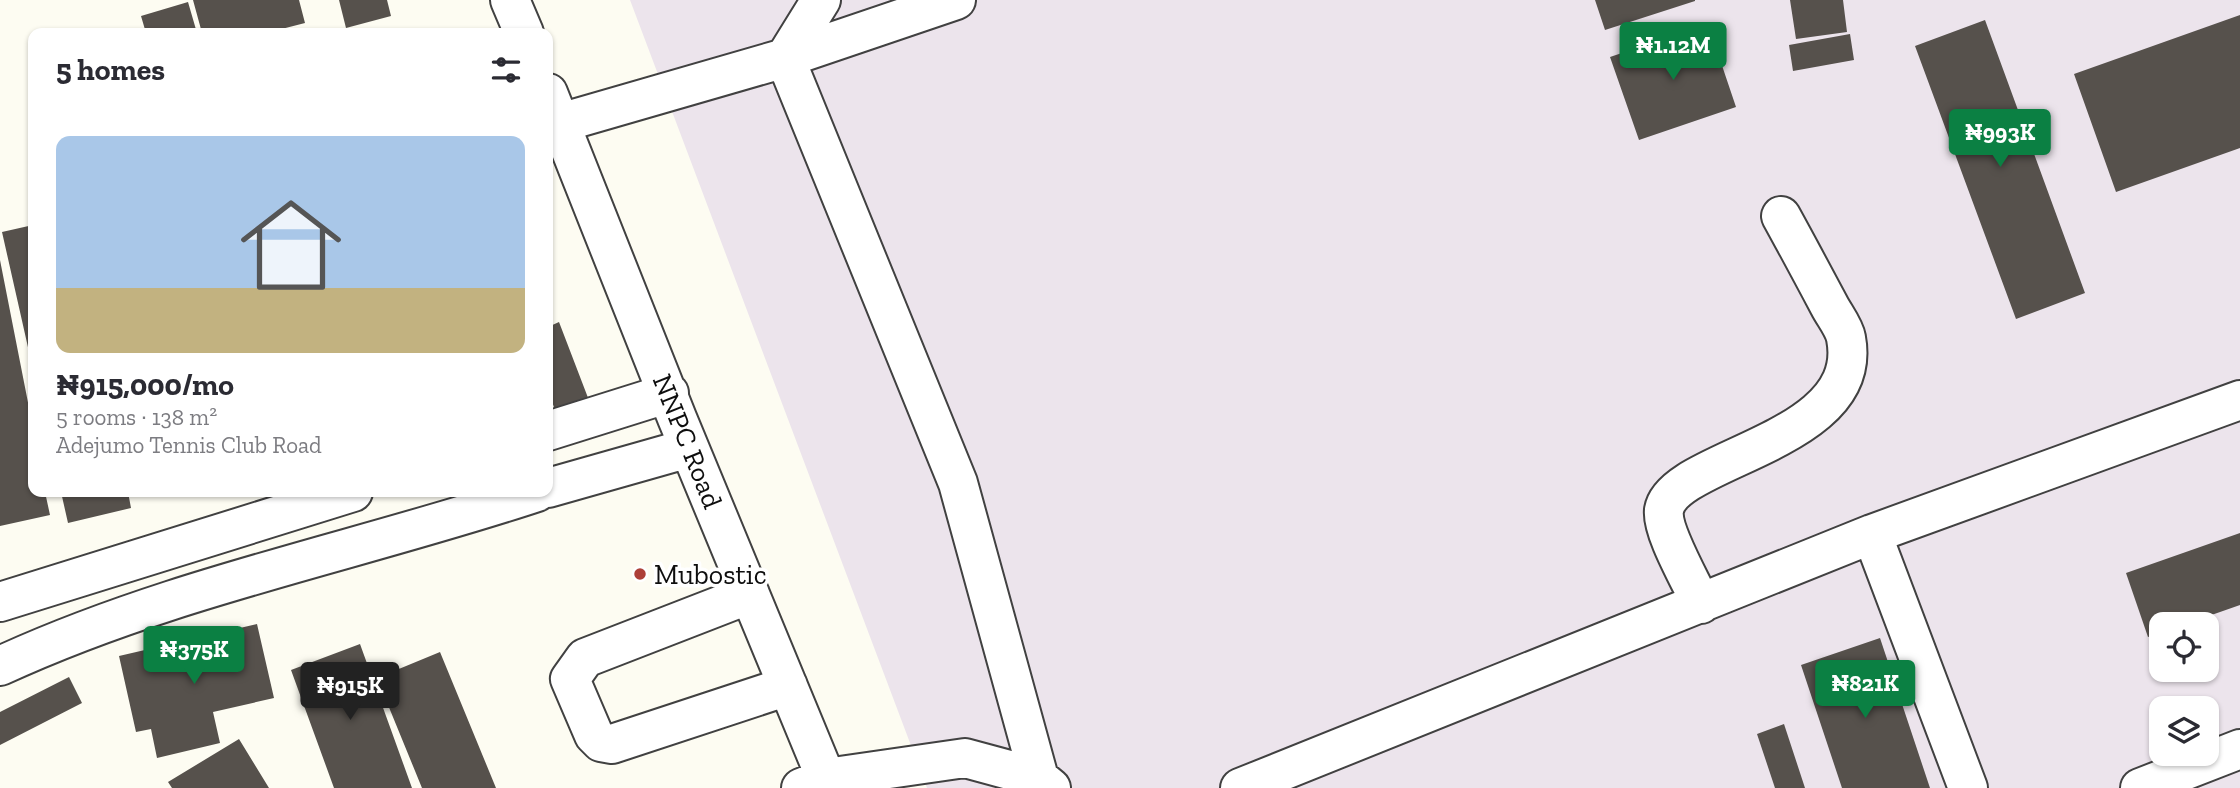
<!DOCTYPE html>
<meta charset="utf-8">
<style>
:root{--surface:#fff;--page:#f2f2f3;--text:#2b2b33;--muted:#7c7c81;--line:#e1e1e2;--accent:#0b8043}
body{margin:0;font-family:"Zilla Slab",serif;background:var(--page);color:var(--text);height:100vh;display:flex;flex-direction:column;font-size:26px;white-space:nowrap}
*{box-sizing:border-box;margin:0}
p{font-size:23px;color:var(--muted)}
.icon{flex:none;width:38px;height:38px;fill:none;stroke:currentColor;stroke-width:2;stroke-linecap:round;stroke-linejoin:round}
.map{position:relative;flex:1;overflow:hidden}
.details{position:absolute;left:28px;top:28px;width:525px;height:469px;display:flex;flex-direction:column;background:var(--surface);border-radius:14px;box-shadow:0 2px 5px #0004}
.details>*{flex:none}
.fabs{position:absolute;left:2149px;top:612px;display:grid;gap:14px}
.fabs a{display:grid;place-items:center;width:70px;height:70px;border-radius:14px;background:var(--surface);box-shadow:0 2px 5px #0004;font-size:35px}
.price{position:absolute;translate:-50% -60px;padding:0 16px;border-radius:7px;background:var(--accent);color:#fff;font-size:23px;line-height:46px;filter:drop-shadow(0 2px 4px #0008)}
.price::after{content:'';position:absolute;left:50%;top:42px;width:21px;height:16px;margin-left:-10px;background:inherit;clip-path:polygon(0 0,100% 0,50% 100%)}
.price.selected{background:#222;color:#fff}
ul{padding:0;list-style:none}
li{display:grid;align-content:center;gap:14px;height:371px;padding:0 28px}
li+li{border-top:2px solid var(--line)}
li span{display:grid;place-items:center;height:217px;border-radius:14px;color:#555}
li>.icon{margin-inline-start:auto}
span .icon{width:126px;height:126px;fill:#fffc;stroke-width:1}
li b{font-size:30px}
h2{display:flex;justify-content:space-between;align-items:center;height:84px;padding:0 28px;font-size:30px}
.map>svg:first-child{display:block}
.industrial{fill:#ece4ec;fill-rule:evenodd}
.building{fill:#56514c}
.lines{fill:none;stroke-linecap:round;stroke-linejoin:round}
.minor-casing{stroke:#414141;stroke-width:42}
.minor{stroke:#fff;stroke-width:38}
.poi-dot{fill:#ad3f38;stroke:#fff;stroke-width:2.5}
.labels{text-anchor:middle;stroke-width:7;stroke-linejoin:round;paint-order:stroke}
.street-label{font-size:28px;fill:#0e0e0e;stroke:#fff}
.poi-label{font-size:28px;fill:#0e0e0e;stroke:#fff;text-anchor:start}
</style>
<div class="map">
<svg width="2240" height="788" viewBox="0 0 2240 788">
<rect width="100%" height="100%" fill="#fdfcf2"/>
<path class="industrial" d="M630 0H2240V788H927ZM2161 625H2207V670H2161ZM2161 709H2207V754H2161Z"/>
<path class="building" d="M193 0H299L305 23 266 33H202Z
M339 0H387L391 16 346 28Z
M1595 0H1695V1L1605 30Z
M1790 0H1843L1847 32 1796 39Z
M188 2 197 33H146L141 16Z
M2240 15V148L2116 192 2074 74Z
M1985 20 2085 293 2016 319 1915 46Z
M1708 24 1736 107 1639 140 1610 57Z
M1850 34 1854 60 1793 71 1789 45Z
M33 225V365H32L2 232Z
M0 260 33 428V492H45L50 515 0 526Z
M559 322 590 403 557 416 548 390V327Z
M61 492H128L131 508 68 523Z
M2240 533V605L2183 625H2161V633L2148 637 2126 573Z
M257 624 274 698 213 712 220 743 157 758 151 729 136 732 119 656Z
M1880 638 1930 788H1842L1801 665Z
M360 644 412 788H334L291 670Z
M440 652 496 788H422L377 678Z
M69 677 82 703 0 745V712Z
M1784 724 1805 788H1775L1757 734Z
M239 739 269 788H172L168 782Z"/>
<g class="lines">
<defs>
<path id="minor" d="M510 0 524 33
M821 0 785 58 958 483 1039 778
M548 93 677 418 830 788
M560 123 785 58 956 0
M548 431 669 393
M548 488 689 448
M1872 534 1968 788
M750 594 585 658 570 679 594 735 601 742 612 744 788 686
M0 602 353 492
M1701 604C1692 583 1661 531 1664 510 1673 457 1866 443 1846 338 1844 327 1834 315 1829 305 1813 275 1797 245 1781 216
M0 666C171 587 359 551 537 492
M801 788 826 778 965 758 1039 778 1051 788
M1240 788 1872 534 2240 400
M2140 788 2240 749"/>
</defs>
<use href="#minor" class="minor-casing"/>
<use href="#minor" class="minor"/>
</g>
<circle class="poi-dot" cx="640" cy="574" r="7"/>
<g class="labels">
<g class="street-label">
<text transform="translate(688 441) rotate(68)" y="10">NNPC Road</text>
</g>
<g class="poi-label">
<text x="654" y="584">Mubostic</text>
</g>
</g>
</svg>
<div class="fabs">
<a><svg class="icon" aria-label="locate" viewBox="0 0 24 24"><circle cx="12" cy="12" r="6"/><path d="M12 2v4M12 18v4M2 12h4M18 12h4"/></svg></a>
<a><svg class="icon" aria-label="layers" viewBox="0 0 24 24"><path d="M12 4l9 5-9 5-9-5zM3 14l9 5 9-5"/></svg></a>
</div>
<b class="price" style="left:1673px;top:82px">₦1.12M</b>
<b class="price" style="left:2000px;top:169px">₦993K</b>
<b class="price" style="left:194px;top:686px">₦375K</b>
<b class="price" style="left:1865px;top:720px">₦821K</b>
<b class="price selected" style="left:350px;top:722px">₦915K</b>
<section class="details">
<h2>5 homes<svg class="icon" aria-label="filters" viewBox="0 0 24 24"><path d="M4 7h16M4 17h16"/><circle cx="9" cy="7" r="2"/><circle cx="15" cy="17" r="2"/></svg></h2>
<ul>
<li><span style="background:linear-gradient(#a9c7e8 70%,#c2b280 0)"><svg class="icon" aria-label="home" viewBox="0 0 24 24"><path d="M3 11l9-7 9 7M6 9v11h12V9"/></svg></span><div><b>₦915,000/mo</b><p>5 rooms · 138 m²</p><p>Adejumo Tennis Club Road</p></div></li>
</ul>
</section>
</div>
